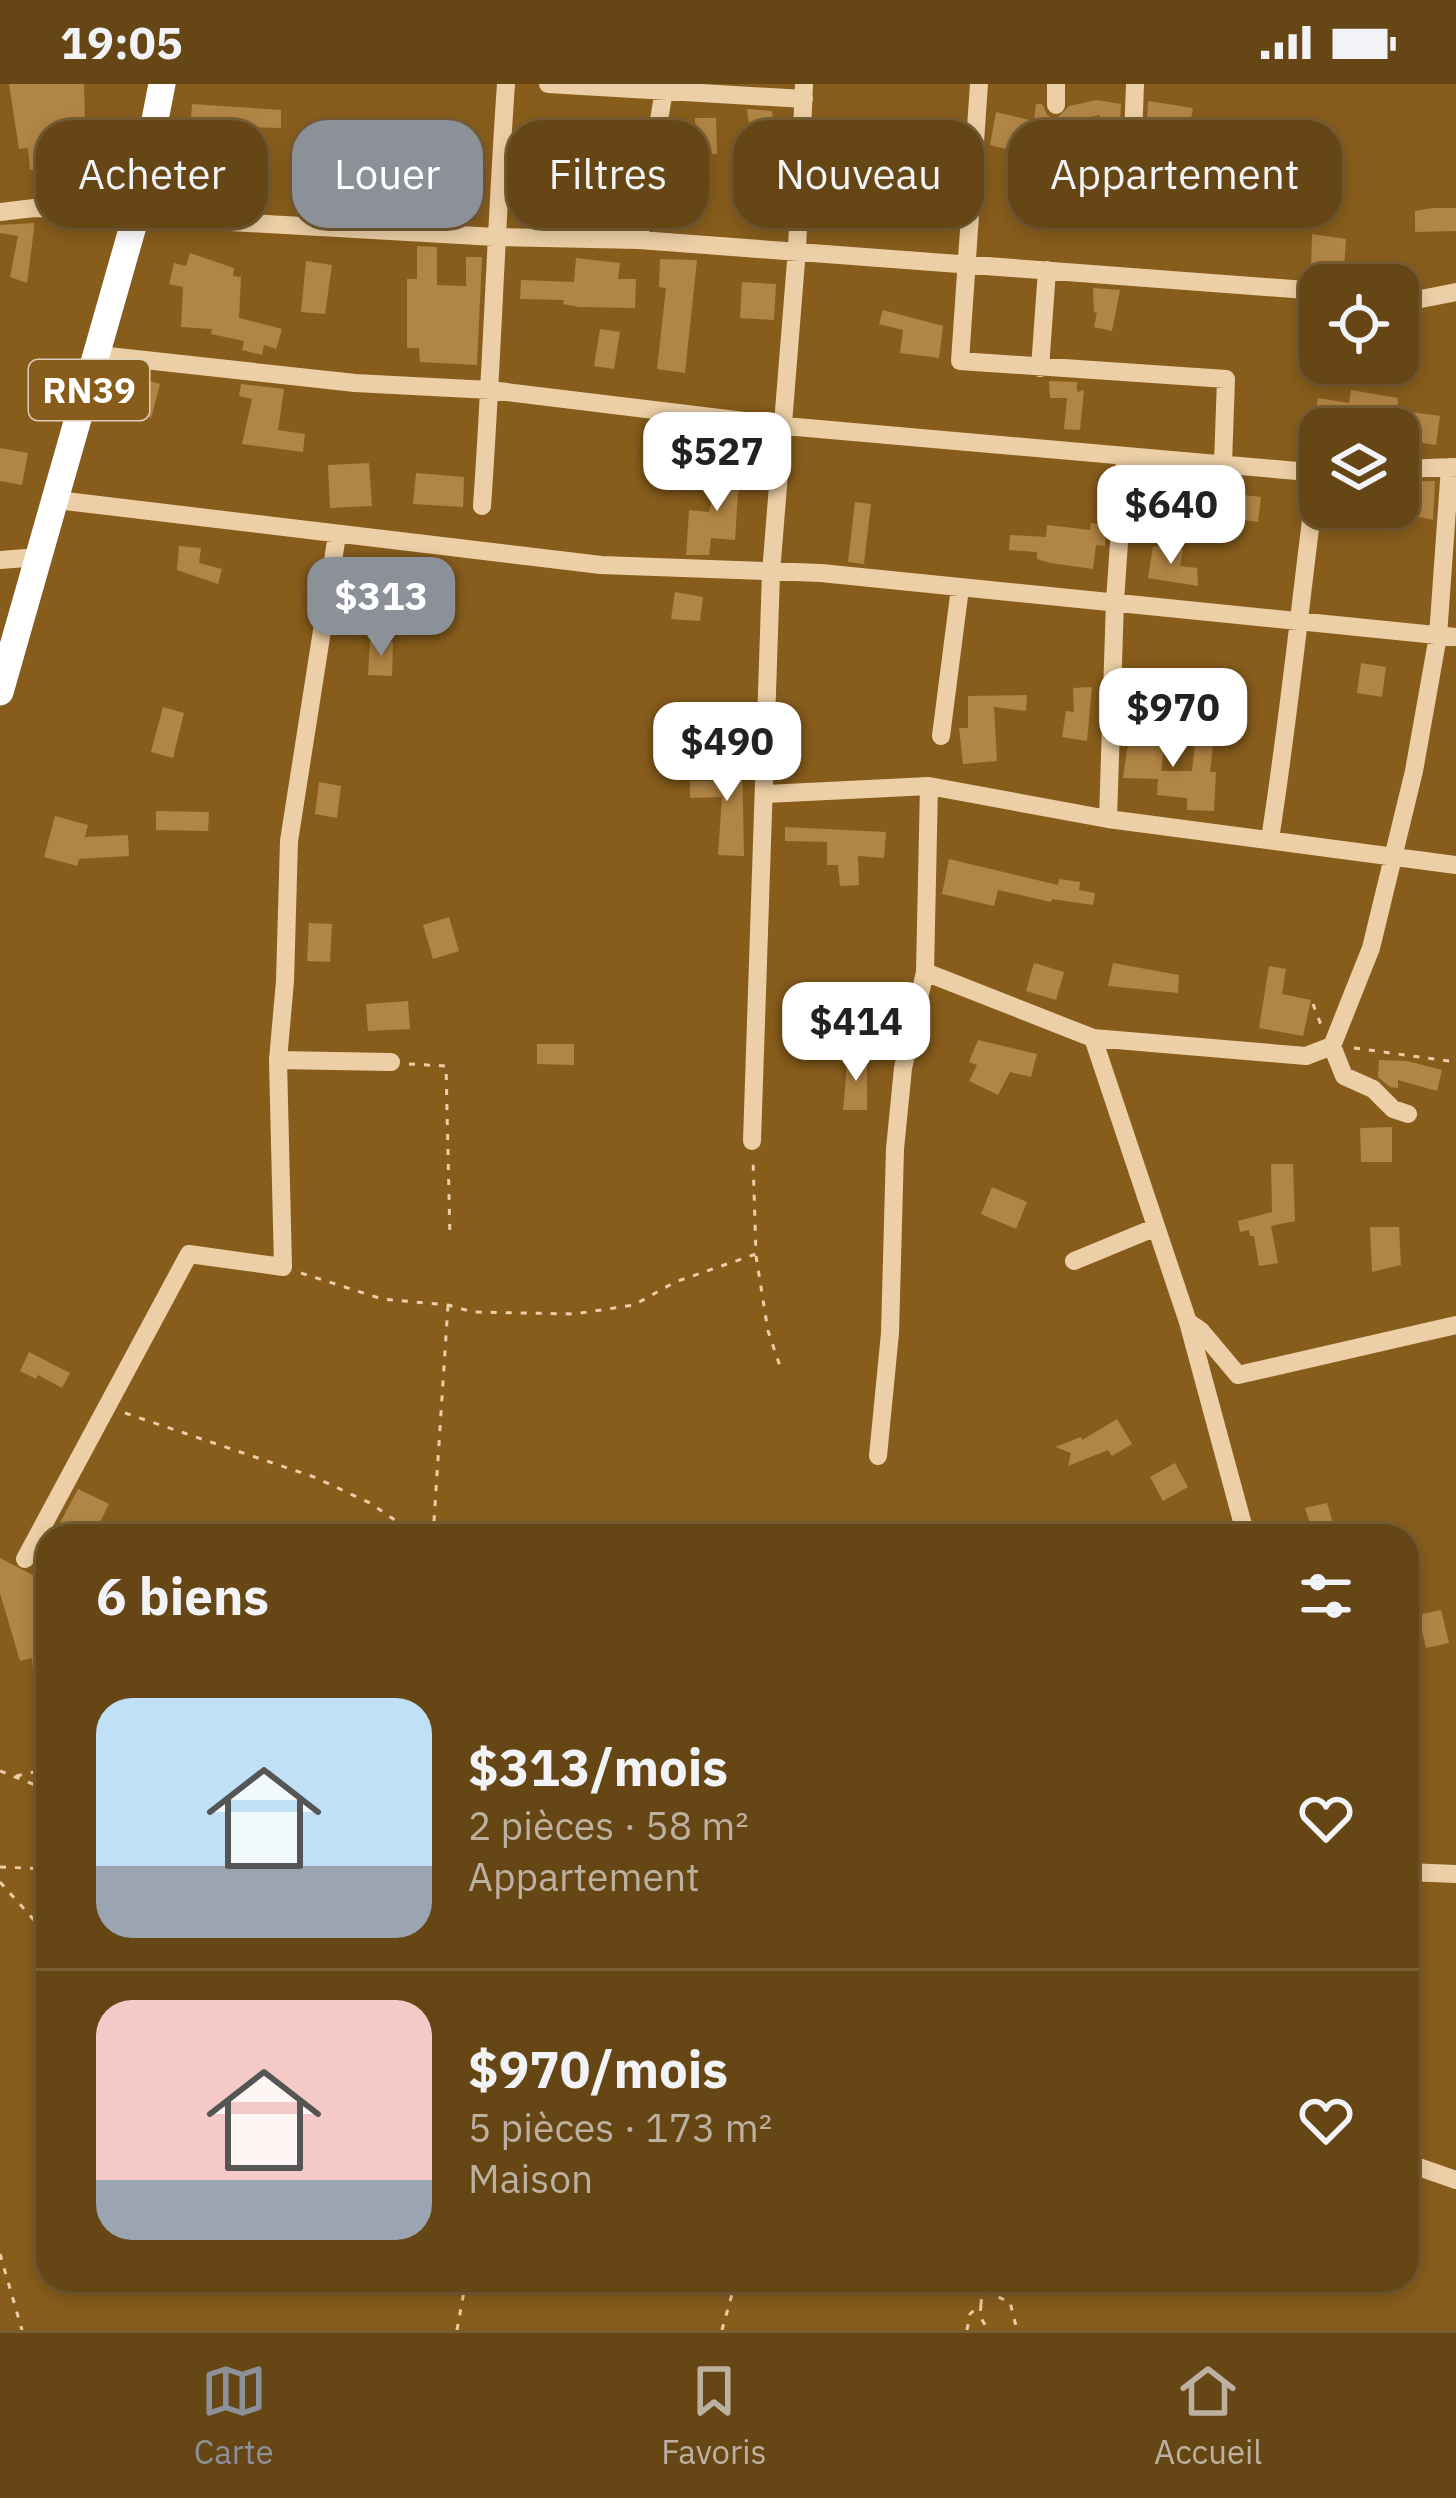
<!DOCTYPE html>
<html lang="fr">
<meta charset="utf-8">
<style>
:root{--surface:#664615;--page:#6e5022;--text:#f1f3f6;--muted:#bcb1a0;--line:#795e34;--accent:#8c9099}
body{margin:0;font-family:"IBM Plex Sans",sans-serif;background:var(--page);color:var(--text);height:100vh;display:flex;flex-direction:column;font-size:45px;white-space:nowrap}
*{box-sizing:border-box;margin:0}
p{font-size:39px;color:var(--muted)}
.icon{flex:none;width:66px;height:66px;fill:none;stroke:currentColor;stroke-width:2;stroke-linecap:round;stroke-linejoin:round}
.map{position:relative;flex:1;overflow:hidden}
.details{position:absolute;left:36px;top:1440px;width:1383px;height:768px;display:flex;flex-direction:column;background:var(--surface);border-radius:36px;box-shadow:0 6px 18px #0003,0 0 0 3px var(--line)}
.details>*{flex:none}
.banner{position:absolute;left:36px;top:36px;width:1386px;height:108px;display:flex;gap:24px}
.tools{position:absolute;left:1299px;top:180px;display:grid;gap:24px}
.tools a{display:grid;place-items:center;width:120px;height:120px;border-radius:24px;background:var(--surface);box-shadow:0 6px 18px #0003,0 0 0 3px var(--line);font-size:60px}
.price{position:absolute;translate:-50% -102px;padding:0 27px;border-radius:24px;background:#fff;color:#222;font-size:39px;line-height:78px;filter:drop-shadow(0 3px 6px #0008)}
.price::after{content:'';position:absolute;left:50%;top:72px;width:36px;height:27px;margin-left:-18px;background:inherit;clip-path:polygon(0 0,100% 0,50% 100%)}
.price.active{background:var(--accent);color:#fff}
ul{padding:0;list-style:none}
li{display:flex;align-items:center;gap:36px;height:300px;padding:0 60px}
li+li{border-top:3px solid var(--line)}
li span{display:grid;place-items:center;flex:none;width:336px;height:240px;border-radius:36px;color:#555}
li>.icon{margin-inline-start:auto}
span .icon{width:144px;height:144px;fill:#fffc;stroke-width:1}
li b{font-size:51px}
h2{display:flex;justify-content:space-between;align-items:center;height:144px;padding:0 60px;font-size:51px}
.chip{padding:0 42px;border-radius:36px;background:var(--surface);box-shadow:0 6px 18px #0003,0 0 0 3px var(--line);font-size:42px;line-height:108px}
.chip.active{background:var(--accent);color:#fff}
.status{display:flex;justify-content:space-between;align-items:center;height:84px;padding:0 60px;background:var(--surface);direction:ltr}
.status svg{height:33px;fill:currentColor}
.tabs{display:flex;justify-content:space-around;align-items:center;height:168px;border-top:3px solid var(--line);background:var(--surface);font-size:33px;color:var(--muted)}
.tabs a{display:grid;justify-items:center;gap:6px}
.tabs .active{color:var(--accent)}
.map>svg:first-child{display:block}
.building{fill:#b18544}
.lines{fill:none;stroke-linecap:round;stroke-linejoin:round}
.path{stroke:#eccfa6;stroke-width:3;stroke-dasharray:6 9;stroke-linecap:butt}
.minor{stroke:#eccfa6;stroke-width:18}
.highway{stroke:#fff;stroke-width:27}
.labels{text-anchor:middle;stroke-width:10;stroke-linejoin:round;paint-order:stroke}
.shield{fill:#885d1c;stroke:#dbcebb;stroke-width:3}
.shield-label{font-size:36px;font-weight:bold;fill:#fff}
</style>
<div class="status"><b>19:05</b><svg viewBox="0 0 49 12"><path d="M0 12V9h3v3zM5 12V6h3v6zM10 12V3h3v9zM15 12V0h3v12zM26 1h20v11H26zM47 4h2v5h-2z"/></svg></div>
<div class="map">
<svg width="1456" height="2246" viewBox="0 0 1456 2246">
<rect width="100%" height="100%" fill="#885d1c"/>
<path class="building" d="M9 0H84L85 39H91V54H42L46 84 30 86 28 64 19 65Z
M1097 16 1121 20 1119 58 1113 84 1093 82 1100 31 1057 39 1055 61 1012 58 1010 66 990 61 996 28 1034 37 1036 20H1042L1048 32 1057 34 1069 22Z
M1148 17 1193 24 1189 46 1147 38Z
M192 20 281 26V44L241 43 236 116 199 111 206 52 190 51Z
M747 25 772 27 775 54 751 57Z
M695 34H716L717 70 667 68 672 43H695Z
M580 93 609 94 606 127 578 124Z
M665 96H701L699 137 663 135Z
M1432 124H1456V147L1415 148V127Z
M34 139V145L27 199 10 193 18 152 0 149V141Z
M1312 150 1346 155 1344 184H1311Z
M417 162 437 163V201L466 202V173H482L477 281 420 278 419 264H407V195H417Z
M190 169 234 184 233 192 241 193 239 234 282 245 276 265 264 261 262 271 242 266 244 257 211 250 212 245 181 243 183 203 169 200 174 179 186 182Z
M576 174 620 179 618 195H636L635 224 579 223 563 220 564 216 520 215 521 196 574 198Z
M660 175 697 176 685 289 657 285 666 204 659 203Z
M306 177 332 181 325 230 301 228Z
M742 198 776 200 774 236 740 234Z
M1093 204 1120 206 1112 247 1094 243 1097 229 1094 228Z
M883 226 943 242 939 274 900 269 903 246 879 240Z
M600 245 620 248 614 285 594 282Z
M138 293 160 300 151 334 129 327Z
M1049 297 1077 298V308L1084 306 1080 346 1064 345 1067 314H1050Z
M241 300 284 305 278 346 305 350 303 368 242 360 252 315 239 312Z
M1351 306 1398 314 1397 326 1440 332 1436 361 1417 358 1419 345H1383L1384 333 1350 327 1348 345H1313L1318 314 1349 319Z
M0 364 28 369 22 401 0 397Z
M732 372 747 377 738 410 735 456 711 454 709 471H686L689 426 709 428 716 402 723 404Z
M369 379 372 422 330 424 328 381Z
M416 389 464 393 463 423 413 420Z
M1435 397 1433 436 1395 428 1401 398Z
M1222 398 1236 400 1235 410 1261 413 1258 438 1227 434 1231 421 1219 419Z
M855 418 871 420 864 480 848 478Z
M1091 439 1106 441 1105 462 1096 461 1093 485 1050 479 1037 475V468L1009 466 1010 451 1046 453 1047 441 1090 446Z
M179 462 201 464 199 479 222 485 218 500 177 486Z
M1153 462 1183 466 1180 482 1197 484 1198 502 1148 494Z
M675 508 703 513 700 537 671 535Z
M370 557 393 558 392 592 368 591Z
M1361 579 1386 583 1382 613 1357 609Z
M1092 603 1087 657 1062 653 1066 627 1074 628 1073 604Z
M1027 611 1026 627 994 623 997 677 963 680 959 644H968V612Z
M163 623 184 629 173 674 151 668Z
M1130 646 1166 651 1161 687H1192L1196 651 1214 653 1210 688H1216L1214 727 1187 726V714L1157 711 1158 695 1123 694Z
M725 669 742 670 744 772 718 771 722 713 690 714V697H723Z
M319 698 341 702 337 734 315 730Z
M156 727 209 728 208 747 156 746Z
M55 732 88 741 85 753 128 751 129 772 79 775 77 782 44 773Z
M785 743 886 748 884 774 858 772 859 801 840 802 838 781H827V758L785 757Z
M949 775 1058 801 1059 795 1080 798 1079 806 1095 809 1093 821 1052 815 1051 818 998 806 994 822 942 810Z
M449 833 459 867 433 875 423 841Z
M309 839 332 840 330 878 307 877Z
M1034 879 1064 888 1056 916 1026 907Z
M1113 879 1179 891 1178 909 1108 902Z
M1269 882 1286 885 1282 910 1311 916 1303 952 1259 944Z
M408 917 410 945 368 947 366 920Z
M978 956 1037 970 1031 993 1010 988 998 1011 969 997 977 981 969 978Z
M537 960H574V981L537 980Z
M848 970 867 972V1026H843Z
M1379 976 1407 977 1442 986 1437 1007 1398 996V1004L1390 1003 1378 993Z
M1392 1043V1078H1361L1360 1044Z
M1271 1080H1293L1295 1137 1271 1142 1278 1179 1259 1182 1254 1152H1250L1249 1146 1240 1148 1238 1137 1272 1128Z
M992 1103 1027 1118 1016 1145 981 1130Z
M1370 1143H1399L1401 1181 1372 1188Z
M29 1268 70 1289 62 1304 38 1291 36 1295 20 1287Z
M1117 1335 1132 1360 1112 1372 1108 1366 1068 1382 1071 1369 1055 1363 1081 1353 1082 1356Z
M1175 1379 1188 1403 1163 1417 1150 1393Z
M78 1405 109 1420 93 1452H53Z
M1327 1419 1337 1452H1314L1305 1424Z
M0 1474 48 1499V1634H37L32 1574 20 1577 0 1509Z
M1441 1526 1449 1559 1426 1564 1418 1531Z"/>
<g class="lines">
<path class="path" d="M1313 920 1321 941
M1354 964 1456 978
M409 980 446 982 450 1154
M756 1172 768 1247 781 1285
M301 1189 382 1215 448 1221 473 1228 574 1230 634 1221 675 1198 756 1170 753 1075
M125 1329 314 1393 370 1419 418 1452
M433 1452 448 1221
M0 1687 48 1706
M16 1692 48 1685
M0 1783 48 1785
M0 1798 34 1836 48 1860
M0 2170 22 2246
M957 2196 1010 2218 1017 2246
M1036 2196 1044 2202
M981 2221 980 2232 988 2246
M457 2246 466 2196
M722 2246 736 2196
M967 2246 970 2230 981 2220 983 2196"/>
<path class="minor" d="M548 0 804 15
M979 0 960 277 1226 295 1223 379
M1056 21V0
M1131 110 1135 0
M0 128 34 124 137 128 214 137 495 153 639 156 1320 207
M639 156 665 0
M1398 213 1421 215 1456 208
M99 271 355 299 490 306 785 342 1320 389
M1040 284 1047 186
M1398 385 1456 383
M57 416 601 481 821 489 1456 553
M482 422C492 282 496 141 506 0
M0 476 39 473
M941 652 960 504
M766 710 929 702 1108 735 1456 781
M1108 735 1115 517 1125 372
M1270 755C1289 634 1301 511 1317 389
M925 888 1093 954 1188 1238 1246 1452
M1093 954 1306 972 1332 962 1344 992 1373 1005 1393 1025 1408 1030
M1332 962 1371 864 1414 687 1438 552 1450 383
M278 976 391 978
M752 1057 771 489 797 165 804 0
M1074 1177 1154 1144
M1188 1238 1201 1247 1238 1291 1456 1241
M878 1372 890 1249 895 1065 903 984 925 888 929 702
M25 1475 189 1170 283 1183 278 976 285 897 289 757 337 451
M1407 1788 1456 1790
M1407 2079 1456 2096"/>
<path class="highway" d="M0 608 137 128 162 0"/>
</g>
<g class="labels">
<rect class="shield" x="29" y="276" width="120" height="60" rx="9"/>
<g class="shield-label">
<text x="89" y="319">RN39</text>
</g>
</g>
</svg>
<div class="tools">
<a><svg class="icon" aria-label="locate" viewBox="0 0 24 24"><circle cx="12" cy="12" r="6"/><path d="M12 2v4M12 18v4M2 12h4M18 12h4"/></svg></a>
<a><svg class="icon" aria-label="layers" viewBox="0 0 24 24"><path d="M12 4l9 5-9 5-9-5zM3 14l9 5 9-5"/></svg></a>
</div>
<b class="price" style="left:717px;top:430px">$527</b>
<b class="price" style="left:1171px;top:483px">$640</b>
<b class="price active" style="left:381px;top:575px">$313</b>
<b class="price" style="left:1173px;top:686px">$970</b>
<b class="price" style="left:727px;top:720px">$490</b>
<b class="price" style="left:856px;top:1000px">$414</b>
<div class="banner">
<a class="chip">Acheter</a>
<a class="chip active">Louer</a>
<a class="chip">Filtres</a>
<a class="chip">Nouveau</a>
<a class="chip">Appartement</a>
</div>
<section class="details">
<h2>6 biens<svg class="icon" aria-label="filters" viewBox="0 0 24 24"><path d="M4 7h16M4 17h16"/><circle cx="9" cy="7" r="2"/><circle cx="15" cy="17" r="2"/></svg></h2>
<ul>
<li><span style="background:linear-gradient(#bfe0f5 70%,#9aa5b1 0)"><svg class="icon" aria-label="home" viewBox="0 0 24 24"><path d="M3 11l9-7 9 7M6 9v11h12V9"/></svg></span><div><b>$313/mois</b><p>2 pièces · 58 m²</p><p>Appartement</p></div><svg class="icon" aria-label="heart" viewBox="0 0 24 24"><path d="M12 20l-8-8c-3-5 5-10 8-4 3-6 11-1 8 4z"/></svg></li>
<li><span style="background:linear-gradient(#f6c9c9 75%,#9aa5b1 0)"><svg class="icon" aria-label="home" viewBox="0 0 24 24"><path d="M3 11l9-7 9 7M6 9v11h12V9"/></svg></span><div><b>$970/mois</b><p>5 pièces · 173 m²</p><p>Maison</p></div><svg class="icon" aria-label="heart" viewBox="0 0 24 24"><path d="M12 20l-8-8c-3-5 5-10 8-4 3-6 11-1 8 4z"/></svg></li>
</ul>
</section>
</div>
<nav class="tabs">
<a class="active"><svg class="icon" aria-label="map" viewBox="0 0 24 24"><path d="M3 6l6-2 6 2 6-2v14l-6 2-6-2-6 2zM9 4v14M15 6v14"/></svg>Carte</a>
<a><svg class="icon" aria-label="saved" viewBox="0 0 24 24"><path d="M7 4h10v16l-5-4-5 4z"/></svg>Favoris</a>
<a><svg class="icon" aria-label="home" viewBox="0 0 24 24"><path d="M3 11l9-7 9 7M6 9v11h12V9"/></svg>Accueil</a>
</nav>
